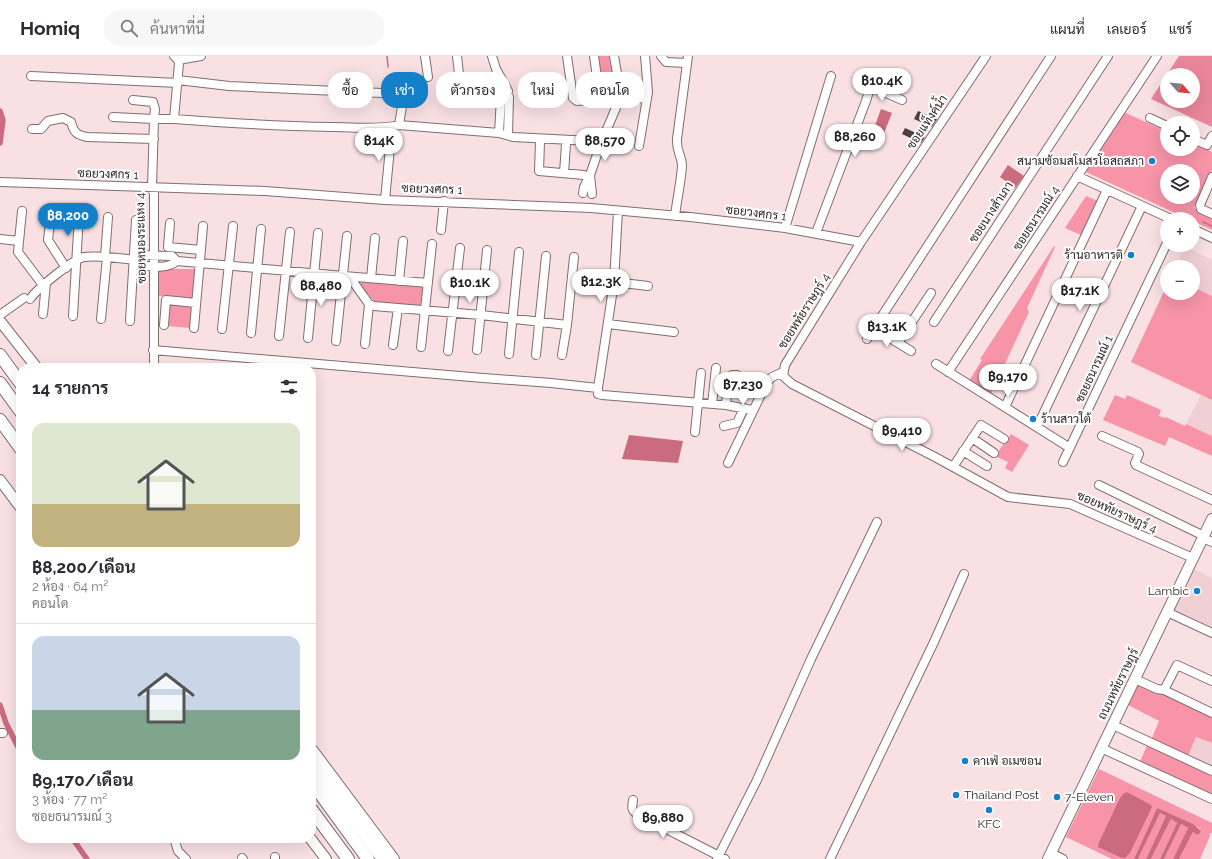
<!DOCTYPE html>
<html lang="th">
<meta charset="utf-8">
<style>
:root{--surface:#fff;--page:#f7f7f7;--text:#2b2b33;--muted:#7c7c81;--line:#e1e1e2;--accent:#1480ca}
body{margin:0;font-family:Raleway,Sarabun,sans-serif;background:var(--page);color:var(--text);height:100vh;display:flex;flex-direction:column;font-size:15px;white-space:nowrap}
*{box-sizing:border-box;margin:0}
p{font-size:13px;color:var(--muted)}
.icon{flex:none;width:22px;height:22px;fill:none;stroke:currentColor;stroke-width:2;stroke-linecap:round;stroke-linejoin:round}
.map{position:relative;flex:1;overflow:hidden}
.side{position:absolute;left:16px;top:307px;width:300px;height:480px;display:flex;flex-direction:column;background:var(--surface);border-radius:16px;box-shadow:0 4px 16px #0002}
.side>*{flex:none}
.banner{position:absolute;left:328px;top:16px;width:380px;height:36px;display:flex;gap:8px}
.needle{width:26px;rotate:117deg}
.controls{position:absolute;left:1160px;top:12px;display:grid;gap:8px}
.controls a{display:grid;place-items:center;width:40px;height:40px;border-radius:50%;background:var(--surface);box-shadow:0 4px 16px #0002;font-size:20px}
.price{position:absolute;translate:-50% -34px;padding:0 9px;border-radius:14px;background:#fff;color:#222;font-size:13px;line-height:26px;filter:drop-shadow(0 1px 2px #0008)}
.price::after{content:'';position:absolute;left:50%;top:24px;width:12px;height:9px;margin-left:-6px;background:inherit;clip-path:polygon(0 0,100% 0,50% 100%)}
.price.selected{background:var(--accent);color:#fff}
ul{padding:0;list-style:none}
li{display:grid;align-content:center;gap:8px;height:212px;padding:0 16px}
li+li{border-top:1px solid var(--line)}
li span{display:grid;place-items:center;height:124px;border-radius:12px;color:#555}
li>.icon{margin-inline-start:auto}
span .icon{width:72px;height:72px;fill:#fffc;stroke-width:1}
li b{font-size:17px}
h2{display:flex;justify-content:space-between;align-items:center;height:48px;padding:0 16px;font-size:17px}
.chip{padding:0 14px;border-radius:16px;background:var(--surface);box-shadow:0 4px 16px #0002;font-size:14px;line-height:36px}
.chip.selected{background:var(--accent);color:#fff}
header{display:flex;align-items:center;gap:24px;box-sizing:border-box;height:56px;padding:0 20px;background:var(--surface);border-bottom:1px solid var(--line)}
header strong{font-size:19px}
nav{display:flex;gap:22px;margin-inline-start:auto;font-size:14px}
.search{width:280px;height:36px;background:var(--page);display:flex;align-items:center;gap:10px;box-sizing:border-box;padding:0 14px;border-radius:16px;color:var(--muted);font-size:15px}
.map>svg:first-child{display:block}
.built{fill:#f1d0d5}
.green{fill:#f794a8;fill-rule:evenodd}
.forest{fill:#ea869b;fill-rule:evenodd}
.water{fill:#cb6b7f}
.lines{fill:none;stroke-linecap:round;stroke-linejoin:round}
.stream{stroke:#cb6b7f;stroke-width:1.5}
.canal{stroke:#cb6b7f;stroke-width:5.5}
.building{fill:#503d40}
.minor-casing{stroke:#826d70;stroke-width:10}
.major-casing{stroke:#826d70;stroke-width:12}
.highway-casing{stroke:#826d70;stroke-width:14}
.minor{stroke:#fff;stroke-width:8}
.major{stroke:#fff;stroke-width:10}
.highway{stroke:#fff;stroke-width:12}
.poi-dot{fill:#1480ca;stroke:#fff;stroke-width:1.5}
.labels{text-anchor:middle;stroke-width:4;stroke-linejoin:round;paint-order:stroke}
.street-label{font-size:12px;fill:#302729;stroke:#fff}
.poi-label{font-size:12px;fill:#302729;stroke:#fff;text-anchor:start}
</style>
<header>
<strong>Homiq</strong>
<div class="search"><svg class="icon" aria-label="search" viewBox="0 0 24 24"><circle cx="10" cy="10" r="6"/><path d="M15 15l6 6"/></svg>ค้นหาที่นี่</div>
<nav><a>แผนที่</a><a>เลเยอร์</a><a>แชร์</a></nav>
</header>
<div class="map">
<svg width="1212" height="803" viewBox="0 0 1212 803">
<rect width="100%" height="100%" fill="#f8e0e3"/>
<path class="built" d="M1185 191 1212 204V240L1193 231V211H1175Z
M1201 339 1212 344V380L1186 368Z
M1194 513 1212 522V578L1173 557Z
M1196 681 1212 687V713L1187 702Z"/>
<path class="green" d="M597 0H609L617 38 602 41Z
M1124 56 1167 76V93H1193V88L1212 96V114L1194 152 1212 160V174L1193 165V163H1188L1086 116ZM1167 115H1193V141H1167Z
M1086 140 1098 145 1081 179 1065 172Z
M1054 190 1055 191 1027 252 1029 256 991 338 969 325 982 304 980 303Z
M159 213H195L192 242 159 240Z
M362 224 425 230 423 250 375 246 360 229Z
M1167 229V237H1193V231L1212 240V344L1131 306Z
M170 248 193 250 191 272 168 270Z
M1115 339 1125 343 1127 339 1161 354 1159 360 1165 362 1166 361 1185 370 1186 368 1212 380V400L1169 381 1165 390 1103 364Z
M1011 378 1029 389 1012 416 1005 412 1008 406 995 400Z
M1139 627 1212 661V687L1196 681 1187 702 1151 684 1159 665 1128 649Z
M1148 687 1212 718V739L1140 706Z
M1099 713 1212 767V777H1210V780L1200 803H1179L1193 776 1201 773 1157 752 1134 803H1112L1066 781ZM1123 738 1151 749V751L1127 800 1099 786Z
M1160 757 1166 760 1146 803H1138Z
M1171 763 1177 767 1160 803H1151Z
M1181 768 1188 772 1173 803H1164Z"/>
<path class="forest" d="M1179 0H1212V71L1151 43ZM1167 19H1193V45H1167Z"/>
<path class="water" d="M881 53 892 57 884 77 873 75Z
M1008 109 1024 120 1015 132 1000 121Z
M629 379 683 385 678 407 622 403Z
M1127 736 1151 749 1152 751 1130 797 1125 802H1122L1098 791 1099 786 1120 742 1123 738Z
M1157 752 1193 768 1201 775 1198 779 1193 776 1179 803H1173L1188 772 1181 768 1164 803H1160L1177 767 1171 763 1151 803H1146L1166 760 1160 757 1138 803H1134Z"/>
<g class="lines">
<path class="stream" d="M387 0 388 11
M1203 166 1212 170"/>
<path class="canal" d="M0 55 3 64 0 87
M0 649 6 667 21 697
M72 782 87 803"/>
</g>
<path class="building" d="M918 55 937 63 932 71 914 63Z
M905 72 925 81 921 87 902 78Z"/>
<g class="lines">
<defs>
<path id="minor" d="M425 0 428 21
M457 0 459 18
M492 0 496 13 505 29
M567 0 573 42 577 45 600 43
M594 0 600 43 621 40 647 43
M661 0 666 6 686 7
M986 0 861 186 785 309 783 320 792 328 935 401 1008 441 1070 448 1193 502
M178 4 201 0
M31 20 178 27
M178 24 229 30 404 38 399 69
M870 30 902 44
M502 34 505 29 508 35
M113 61 154 63 155 53 153 46 133 44
M1150 62 1167 70
M174 63C226 67 279 70 332 71 354 71 378 74 399 69L499 77 513 81 592 85
M32 73H41L48 65 63 62 71 66C74 77 77 79 87 81L154 83
M499 77 501 41
M508 79 509 41
M1193 83 1207 89 1212 80
M540 86 539 115 584 119 588 122
M639 90 648 36 645 0
M564 117 566 88
M590 119 592 138
M1077 120 1171 163
M1212 121 1200 149 1201 153 1212 158
M0 126 265 135 385 144 591 152 690 161 785 172 861 186
M583 137 584 131 590 119 601 87 621 40 614 0
M385 144 392 71
M22 155 18 196 43 229
M618 155 614 226 598 332V338L602 339 726 349 752 354
M51 157 48 184 66 212
M675 160C677 143 681 126 682 110 682 99 676 96 677 83L688 0
M170 167 168 191 201 194
M785 172 831 20
M1193 173 1212 182
M441 174 444 145
M816 177 866 45 874 19
M0 183 19 185
M105 201 108 161
M134 204 139 199 172 200 177 205 344 220 354 227 369 248 374 250 481 259 567 269
M344 220 428 227
M371 222 375 182
M399 225 403 185
M614 226 648 230
M30 243C37 233 73 203 84 201 101 199 118 202 134 204L138 209C151 210 166 214 177 205
M43 258 46 227
M0 259 24 242
M73 260 79 159
M101 263 107 201
M130 265 136 164
M934 266 1108 0
M608 268 674 276
M164 269 166 244 196 247
M194 272 203 170
M874 272 911 295
M222 273 233 170
M251 277 261 173
M279 280 290 176
M308 282 318 177
M867 283 1051 0
M336 285 347 180
M898 287 931 237
M365 288 369 248
M393 289 398 252
M421 291 432 188
M153 294 483 322 551 327 598 332
M477 294 487 194
M448 295 460 192
M509 298 519 196
M536 299 546 200
M562 299 567 269 574 201
M936 308 1070 392
M154 312V138L152 132 154 63H174L179 7 178 4 174 0
M948 316 1157 0
M712 348 716 312
M726 349 728 327 732 319H737
M1005 351 1107 134
M724 370 737 367 744 352
M1037 371 1142 150
M695 376 701 317
M1102 380 1138 396 1139 398 1135 407 1136 409 1212 444
M972 382 994 397
M963 395 987 410
M1063 406 1167 187
M728 407 767 326 772 321 783 316
M953 411 981 369 1004 383
M1099 429 1204 480
M1203 482 1212 486
M1167 556 1212 577
M1135 623 1157 633 1164 634 1212 657
M1164 634 1177 609 1212 625
M1113 669 1212 715
M0 677H3
M1101 692 1212 743
M633 744C632 751 631 754 637 758L725 803
M174 782 178 795 186 803
M1051 797 1063 803
M275 801V803
M242 802 243 803
M717 803 757 724 811 603 877 466
M830 803 934 586 964 518"/>
<path id="major" d="M0 265 37 312
M0 424 21 452
M311 692 394 803
M310 782 326 803
M1048 803 1212 463"/>
<path id="highway" d="M0 299 21 328
M0 327 21 356
M0 364 21 393
M311 705 383 803
M311 725 368 803
M311 753 348 803"/>
</defs>
<use href="#minor" class="minor-casing"/>
<use href="#major" class="major-casing"/>
<use href="#highway" class="highway-casing"/>
<use href="#minor" class="minor"/>
<use href="#major" class="major"/>
<use href="#highway" class="highway"/>
</g>
<g class="poi-dot">
<circle cx="1152" cy="105" r="4"/>
<circle cx="1131" cy="199" r="4"/>
<circle cx="1033" cy="363" r="4"/>
<circle cx="1197" cy="535" r="4"/>
<circle cx="965" cy="705" r="4"/>
<circle cx="956" cy="739" r="4"/>
<circle cx="1057" cy="741" r="4"/>
<circle cx="989" cy="754" r="4"/>
</g>
<g class="labels">
<g class="street-label">
<text transform="translate(927 66) rotate(-56)" y="4">ซอยแท็งค์น้ำ</text>
<text transform="translate(108 118) rotate(2)" y="4">ซอยวงศกร 1</text>
<text transform="translate(432 133) rotate(2)" y="4">ซอยวงศกร 1</text>
<text transform="translate(991 156) rotate(-57)" y="4">ซอยนางสำเภา</text>
<text transform="translate(756 157) rotate(7)" y="4">ซอยวงศกร 1</text>
<text transform="translate(1036 162) rotate(-57)" y="4">ซอยธนารมณ์ 4</text>
<text transform="translate(141 182) rotate(-91)" y="4">ซอยหนองระแหง 4</text>
<text transform="translate(804 255) rotate(-58)" y="4">ซอยหทัยราษฎร์ 4</text>
<text transform="translate(1094 313) rotate(-65)" y="4">ซอยธนารมณ์ 1</text>
<text transform="translate(1117 456) rotate(24)" y="4">ซอยหทัยราษฎร์ 4</text>
<text transform="translate(1118 628) rotate(-64)" y="4">ถนนหทัยราษฎร์</text>
</g>
<g class="poi-label">
<text x="1144" y="109" text-anchor="end">สนามซ้อมสโมสรโอสถสภา</text>
<text x="1123" y="203" text-anchor="end">ร้านอาหารติ</text>
<text x="1041" y="367">ร้านสาวใต้</text>
<text x="1189" y="539" text-anchor="end">Lambic</text>
<text x="973" y="709">คาเฟ่ อเมซอน</text>
<text x="964" y="743">Thailand Post</text>
<text x="1065" y="745">7-Eleven</text>
<text x="989" y="772" text-anchor="middle">KFC</text>
</g>
</g>
</svg>
<div class="controls">
<a><svg class="needle" viewBox="-14 -14 28 28"><path d="M0-13l5 13h-10z" fill="#e53935"/><path d="M0 13l5-13h-10z" fill="#7c7c81"/></svg></a>
<a><svg class="icon" aria-label="locate" viewBox="0 0 24 24"><circle cx="12" cy="12" r="6"/><path d="M12 2v4M12 18v4M2 12h4M18 12h4"/></svg></a>
<a><svg class="icon" aria-label="layers" viewBox="0 0 24 24"><path d="M12 4l9 5-9 5-9-5zM3 14l9 5 9-5"/></svg></a>
<a>+</a>
<a>−</a>
</div>
<b class="price" style="left:882px;top:46px">฿10.4K</b>
<b class="price" style="left:855px;top:102px">฿8,260</b>
<b class="price" style="left:379px;top:106px">฿14K</b>
<b class="price" style="left:605px;top:106px">฿8,570</b>
<b class="price selected" style="left:68px;top:181px">฿8,200</b>
<b class="price" style="left:601px;top:247px">฿12.3K</b>
<b class="price" style="left:470px;top:248px">฿10.1K</b>
<b class="price" style="left:321px;top:251px">฿8,480</b>
<b class="price" style="left:1080px;top:256px">฿17.1K</b>
<b class="price" style="left:887px;top:292px">฿13.1K</b>
<b class="price" style="left:1008px;top:342px">฿9,170</b>
<b class="price" style="left:743px;top:350px">฿7,230</b>
<b class="price" style="left:902px;top:396px">฿9,410</b>
<b class="price" style="left:663px;top:783px">฿9,880</b>
<div class="banner">
<a class="chip">ซื้อ</a>
<a class="chip selected">เช่า</a>
<a class="chip">ตัวกรอง</a>
<a class="chip">ใหม่</a>
<a class="chip">คอนโด</a>
</div>
<section class="side">
<h2>14 รายการ<svg class="icon" aria-label="filters" viewBox="0 0 24 24"><path d="M4 7h16M4 17h16"/><circle cx="9" cy="7" r="2"/><circle cx="15" cy="17" r="2"/></svg></h2>
<ul>
<li><span style="background:linear-gradient(#dfe7d0 65%,#c2b280 0)"><svg class="icon" aria-label="home" viewBox="0 0 24 24"><path d="M3 11l9-7 9 7M6 9v11h12V9"/></svg></span><div><b>฿8,200/เดือน</b><p>2 ห้อง · 64 m²</p><p>คอนโด</p></div></li>
<li><span style="background:linear-gradient(#c9d6e8 60%,#7fa58c 0)"><svg class="icon" aria-label="home" viewBox="0 0 24 24"><path d="M3 11l9-7 9 7M6 9v11h12V9"/></svg></span><div><b>฿9,170/เดือน</b><p>3 ห้อง · 77 m²</p><p>ซอยธนารมณ์ 3</p></div></li>
</ul>
</section>
</div>
